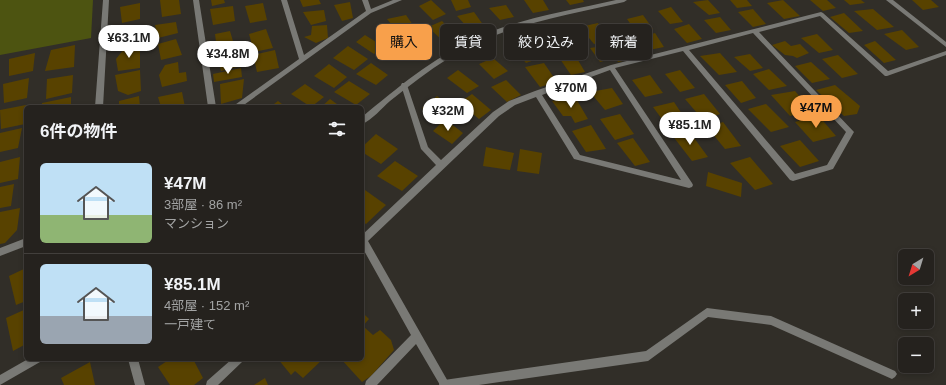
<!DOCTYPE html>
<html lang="ja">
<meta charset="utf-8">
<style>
:root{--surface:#25221e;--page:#2d2a27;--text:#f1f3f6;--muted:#a3a4a4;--line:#423f3c;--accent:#f8a04b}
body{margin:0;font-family:Arial,"Noto Sans JP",sans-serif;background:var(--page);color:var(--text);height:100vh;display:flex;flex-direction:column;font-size:15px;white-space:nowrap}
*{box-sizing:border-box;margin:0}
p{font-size:13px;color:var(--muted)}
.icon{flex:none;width:22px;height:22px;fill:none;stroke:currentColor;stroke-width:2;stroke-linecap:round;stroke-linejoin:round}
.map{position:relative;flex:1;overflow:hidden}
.drawer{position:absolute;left:24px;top:105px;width:340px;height:256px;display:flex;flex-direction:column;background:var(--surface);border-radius:6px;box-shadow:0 2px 6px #0003,0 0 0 1px var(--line)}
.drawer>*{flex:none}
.banner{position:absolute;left:376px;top:24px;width:380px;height:36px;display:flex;gap:8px}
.needle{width:26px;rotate:218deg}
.tools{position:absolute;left:898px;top:249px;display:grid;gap:8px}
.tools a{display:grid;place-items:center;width:36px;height:36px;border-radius:6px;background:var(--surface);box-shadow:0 2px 6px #0003,0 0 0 1px var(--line);font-size:20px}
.price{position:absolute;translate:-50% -34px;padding:0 9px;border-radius:14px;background:#fff;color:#222;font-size:13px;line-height:26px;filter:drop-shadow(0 1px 2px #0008)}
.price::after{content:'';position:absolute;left:50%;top:24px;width:12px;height:9px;margin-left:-6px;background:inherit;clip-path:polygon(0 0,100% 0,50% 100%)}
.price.current{background:var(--accent);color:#111}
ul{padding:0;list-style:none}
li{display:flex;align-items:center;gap:12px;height:100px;padding:0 16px}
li+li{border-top:1px solid var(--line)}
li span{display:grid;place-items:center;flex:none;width:112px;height:80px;border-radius:6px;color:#555}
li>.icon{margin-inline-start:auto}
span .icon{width:48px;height:48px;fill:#fffc;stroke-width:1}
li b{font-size:17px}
h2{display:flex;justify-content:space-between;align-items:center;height:48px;padding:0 16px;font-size:17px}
.chip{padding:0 14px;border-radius:6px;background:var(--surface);box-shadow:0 2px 6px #0003,0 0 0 1px var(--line);font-size:14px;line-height:36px}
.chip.current{background:var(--accent);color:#111}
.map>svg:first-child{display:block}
.green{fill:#4d5411}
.building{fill:#584200}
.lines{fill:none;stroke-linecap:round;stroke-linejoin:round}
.service{fill:#797975;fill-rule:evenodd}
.minor{fill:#797975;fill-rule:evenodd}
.tertiary{fill:#797975;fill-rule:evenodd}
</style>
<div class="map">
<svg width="946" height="385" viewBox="0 0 946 385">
<rect width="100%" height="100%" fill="#312e28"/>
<path class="green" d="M0 0H93L91 38 0 55Z"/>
<path class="building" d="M160 0H179L181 14 162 17Z
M211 0H224L225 3 212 6Z
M300 0H319L321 4 303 7Z
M431 0 446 14 433 20 419 6Z
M451 0H468L471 7 456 11Z
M524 0H543L549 10 533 13Z
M566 0H583L584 2 570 5Z
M708 0 720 13 709 15 693 2Z
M730 0H747L752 6 737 8Z
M783 0 800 16 784 19 767 3Z
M810 0H827L836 8 823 11Z
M844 0H861L865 3 850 5Z
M912 0H931L939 7 923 10Z
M350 2 353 18 342 21 334 5Z
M140 3V19L122 23 120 7Z
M263 3 267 20 250 23 245 6Z
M506 5 514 17 500 20 489 8Z
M233 6 235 21 213 25 210 9Z
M671 7 683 22 670 24 658 11Z
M753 9 766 24 753 27 738 12Z
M873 9 894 27 877 30 854 11Z
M324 10 326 21 311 25 303 12Z
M474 12 484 26 469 29 457 16Z
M844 13 863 31 849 33 830 17Z
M406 15 413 25 396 30 387 19Z
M643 15 653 29 637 33 627 19Z
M720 17 731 30 716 33 704 20Z
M442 21 457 36 445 43 428 27Z
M176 22 178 33 158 38 155 25Z
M598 23 611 41 594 44 580 27Z
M689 24 702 39 687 43 674 29Z
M327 25 328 38 316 43 304 37 311 35 312 26Z
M140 26 141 40 120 44 116 30Z
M266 29 273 48 254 52 249 34Z
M902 30 919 47 906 50 884 34Z
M230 31 235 48 217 50 215 34Z
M655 33 664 47 649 50 638 38Z
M563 34 575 52 561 56 548 38Z
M817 34 833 50 819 53 801 38Z
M365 35 384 47 374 54 356 42Z
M176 39 182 55 161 60 158 44Z
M785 41 791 46 800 44 809 53 797 58 793 56 785 55 772 45Z
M875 41 896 60 884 63 864 45Z
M533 44 543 57 526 63 515 50Z
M621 44 632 59 618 62 608 47Z
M75 45 74 67 45 71 51 50Z
M348 46 368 59 354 70 333 58Z
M604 46 611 59 600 62 590 48Z
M140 47V68L118 71 116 59 124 49Z
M275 50 279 68 257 72 253 55Z
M238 52 241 66 221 71 217 56Z
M35 53 33 71 9 76V59Z
M720 53 737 72 719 75 700 56Z
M750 54 763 68 750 71 734 57Z
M575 55 585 72 571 75 560 59Z
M838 55 858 74 842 78 822 59Z
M493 58 508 71 494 79 479 64Z
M178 62 179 73 186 72 187 81 162 87 159 75 165 65Z
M811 62 830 79 812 83 795 66Z
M371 63 388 75 376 85 356 74Z
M544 63 557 82 540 87 525 67Z
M329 64 347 77 334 88 314 76Z
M241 68 242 77 214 82 213 74Z
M769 69 787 86 769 90 753 74Z
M140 70 141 91 128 95 118 91 115 75Z
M458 70 479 86 467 93 447 78Z
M680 70 695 88 680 92 665 74Z
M73 75 72 93 46 99 47 79Z
M650 75 663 93 645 97 632 80Z
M29 78 27 98 4 103 3 84Z
M244 79 242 98 221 104 220 84Z
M506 80 521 95 507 102 491 87Z
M349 81 370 94 356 105 334 92Z
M742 81 756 98 741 103 725 85Z
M305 84 324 97 311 107 291 94Z
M835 85 860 106 857 114 844 116 816 90Z
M612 88 623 104 605 110 590 92Z
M795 91 812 110 790 116 771 95Z
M182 92 185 107H161L158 97Z
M472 94 491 110 479 119 459 103Z
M704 94 720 114 703 120 685 99Z
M574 95 588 119 575 123 571 116H563L552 101Z
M139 96 140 107H119V101Z
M437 96 454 108 438 120 422 108Z
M71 97V107H42V103Z
M330 99 341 107H321Z
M278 101 286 107H270Z
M674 102 686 120 667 126 653 107Z
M766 104 789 127 771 132 748 109Z
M26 105 25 124 1 129 0 110Z
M620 114 634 134 615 140 600 119Z
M818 115 836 136 813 142 795 122Z
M445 119 463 133 452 144 433 131Z
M723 122 741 146 725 149 707 127Z
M591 125 606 149 586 152 572 131Z
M22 128 18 148 0 152V133Z
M689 131 708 157 692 161 672 135Z
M376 134 398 149 381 164 362 152V147Z
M633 138 650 162 635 166 617 143Z
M800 140 819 161 800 167 780 146Z
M486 147 514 153 510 170 483 166Z
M520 149 542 153 539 174 517 171Z
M20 157 18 179 0 183V162Z
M750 157 773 184 755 190 730 163Z
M395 161 418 176 402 191 377 176Z
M708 172 742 183 741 197 706 186Z
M14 184 11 206 0 208V187Z
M365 190 386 205 366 224 362 221V192Z
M20 208 17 230 5 243 0 244V212Z
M26 268V301L16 305 9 276Z
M26 309V344L13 351 6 318Z
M362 312 369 319 362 327Z
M364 327 373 335 380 330 391 340 394 350 371 376 362 382 341 359H362V329Z
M170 359H193L203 378 194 385H170L158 367Z
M278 359H323L303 378 295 371 291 375Z
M90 362 95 385H64L61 378Z
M265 378 268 385H254Z"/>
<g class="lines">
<path class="service" d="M707 308 771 316 895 371 897 374 895 377 892 379 771 325 708 317 648 361 479 385H439L440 381 444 380 646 351Z"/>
<path class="minor" d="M103 0H109L103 107H95Z
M193 0H199L216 107H208Z
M281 0H287L304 55 366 11 362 0H368L371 9 393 0H402L371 13 241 107H232L299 59Z
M821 12 823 13 888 71 946 51V55L887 76H885L820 16 759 32 854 132 833 169 793 181 790 180 683 51 615 68 692 183 693 185 692 187 689 188 574 159 536 97 515 105 499 116 368 241 450 385H440L416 344 377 385H365L366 381 411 335 362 247V235L436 165 421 149 401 85 402 83H406L407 85 428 147 441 160 493 112 509 101 535 91 611 65ZM753 33 846 132 827 165 795 174 689 50ZM610 70 681 180 580 155 542 95Z
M26 238V246L0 256V248Z
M128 359H138L145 385H135Z
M232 359H244L242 362 218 385H206L207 381Z"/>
<path class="tertiary" d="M616 0H627L624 2C564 16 502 25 449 58 428 71 409 86 390 101 382 108 372 120 362 124V117C397 88 433 58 474 39 519 18 568 11 616 0Z
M886 0H893L946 42V47Z
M28 359H42L40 362 0 385V375Z"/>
</g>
</svg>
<div class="tools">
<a><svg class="needle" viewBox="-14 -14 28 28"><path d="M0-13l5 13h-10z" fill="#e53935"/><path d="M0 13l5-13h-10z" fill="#a3a4a4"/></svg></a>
<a>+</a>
<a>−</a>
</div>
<b class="price" style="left:129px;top:59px">¥63.1M</b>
<b class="price" style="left:228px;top:75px">¥34.8M</b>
<b class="price" style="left:571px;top:109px">¥70M</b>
<b class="price current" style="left:816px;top:129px">¥47M</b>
<b class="price" style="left:448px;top:132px">¥32M</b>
<b class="price" style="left:690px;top:146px">¥85.1M</b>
<div class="banner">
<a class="chip current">購入</a>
<a class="chip">賃貸</a>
<a class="chip">絞り込み</a>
<a class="chip">新着</a>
</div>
<section class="drawer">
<h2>6件の物件<svg class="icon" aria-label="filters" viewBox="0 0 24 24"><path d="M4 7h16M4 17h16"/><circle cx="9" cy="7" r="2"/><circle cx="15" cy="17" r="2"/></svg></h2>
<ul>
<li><span style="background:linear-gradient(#bfe0f5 65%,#8fb573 0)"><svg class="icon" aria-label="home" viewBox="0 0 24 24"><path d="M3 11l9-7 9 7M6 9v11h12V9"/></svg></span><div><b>¥47M</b><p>3部屋 · 86 m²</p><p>マンション</p></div></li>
<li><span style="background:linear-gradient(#bfe0f5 65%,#9aa5b1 0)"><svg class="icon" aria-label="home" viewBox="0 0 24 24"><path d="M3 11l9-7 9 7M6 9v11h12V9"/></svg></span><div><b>¥85.1M</b><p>4部屋 · 152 m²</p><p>一戸建て</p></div></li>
</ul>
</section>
</div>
